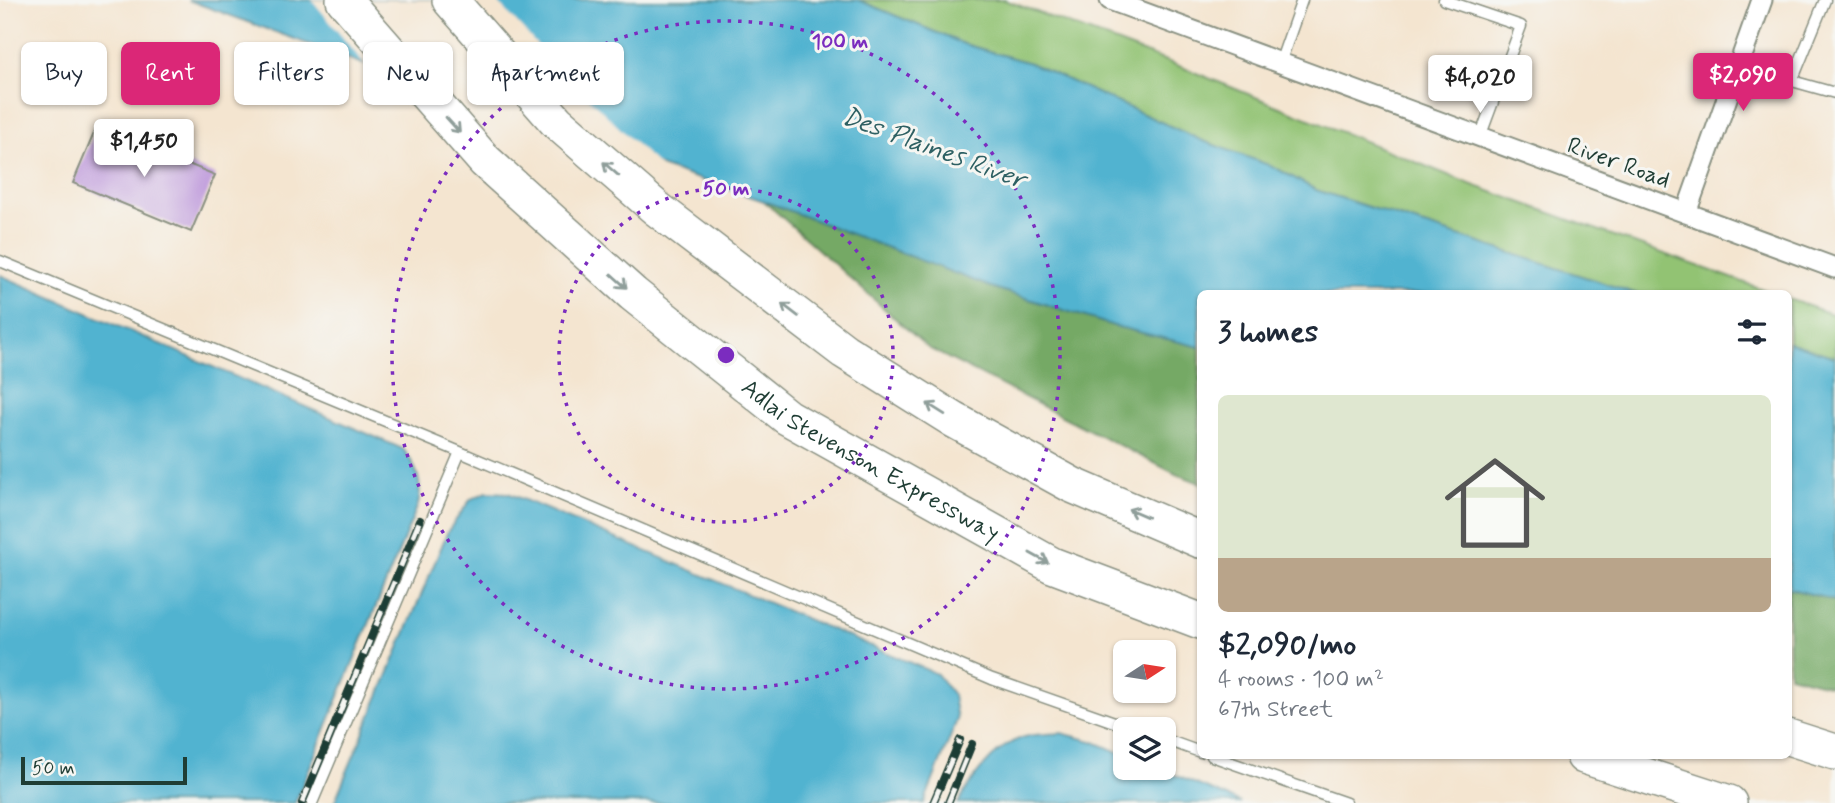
<!DOCTYPE html>
<meta charset="utf-8">
<style>
:root{--surface:#fff;--page:#f2f2f3;--text:#1f2937;--muted:#747a83;--accent:#db2777}
body{margin:0;font-family:Mynerve,sans-serif;background:var(--page);color:var(--text);height:100vh;display:flex;flex-direction:column;font-size:26px;white-space:nowrap}
*{box-sizing:border-box;margin:0}
p{font-size:23px;color:var(--muted)}
.icon{flex:none;width:38px;height:38px;fill:none;stroke:currentColor;stroke-width:2;stroke-linecap:round;stroke-linejoin:round}
.map{position:relative;flex:1;overflow:hidden}
.panel{position:absolute;left:1197px;top:290px;width:595px;height:469px;display:flex;flex-direction:column;background:var(--surface);border-radius:10px;box-shadow:0 2px 5px #0004}
.panel>*{flex:none}
.guide{position:absolute;left:21px;top:42px;width:665px;height:63px;display:flex;gap:14px}
.needle{width:46px;rotate:78deg}
.buttons{position:absolute;left:1113px;top:640px;display:grid;gap:14px}
.buttons a{display:grid;place-items:center;width:63px;height:63px;border-radius:10px;background:var(--surface);box-shadow:0 2px 5px #0004;font-size:35px}
.scale{position:absolute;left:21px;bottom:18px;width:166px;box-sizing:border-box;padding-left:7px;border:4px solid #1f3d34;border-top:0;font-size:19px;line-height:24px;white-space:nowrap;color:#1f3d34;-webkit-text-stroke:5px #f6f6f2;paint-order:stroke}
.price{position:absolute;translate:-50% -60px;padding:0 16px;border-radius:7px;background:#fff;color:#222;font-size:23px;line-height:46px;filter:drop-shadow(0 2px 4px #0008)}
.price::after{content:'';position:absolute;left:50%;top:42px;width:21px;height:16px;margin-left:-10px;background:inherit;clip-path:polygon(0 0,100% 0,50% 100%)}
.price.selected{background:var(--accent);color:#fff}
ul{padding:0;list-style:none}
li{display:grid;align-content:center;gap:14px;height:371px;padding:0 21px}
li span{display:grid;place-items:center;height:217px;border-radius:10px;color:#555}
li>.icon{margin-inline-start:auto}
span .icon{width:126px;height:126px;fill:#fffc;stroke-width:1}
li b{font-size:30px}
h2{display:flex;justify-content:space-between;align-items:center;height:84px;padding:0 21px;font-size:30px}
.pill{padding:0 24px;border-radius:10px;background:var(--surface);box-shadow:0 2px 5px #0004;font-size:24px;line-height:63px}
.pill.selected{background:var(--accent);color:#fff}
.map>svg:first-child{display:block}
.green{fill:#92c373;stroke:#588054;stroke-width:2}
.forest{fill:#75a965;stroke:#4a734c;stroke-width:2}
.water{fill:#51b3d0;stroke:#387882;stroke-width:2}
.pier{fill:#f4e5d0}
.building{fill:#bc95da}
.lines{fill:none;stroke-linecap:round;stroke-linejoin:round}
.lane-casing{stroke:#8a9182;stroke-width:13}
.street-casing{stroke:#8a9182;stroke-width:23}
.highway-casing{stroke:#8a9182;stroke-width:38}
.lane{stroke:#fff;stroke-width:10}
.street{stroke:#fff;stroke-width:19}
.highway{stroke:#fff;stroke-width:35}
.rail-casing{stroke:#1f3d34;stroke-width:8}
.rail{stroke:#f6f6f2;stroke-width:5;stroke-dasharray:16;stroke-linecap:butt}
.oneway{stroke:#8f9e9a}
.ring{fill:none;stroke:#7b2cbf;stroke-width:3.5;stroke-dasharray:3.5 7}
.labels{text-anchor:middle;stroke-width:6;stroke-linejoin:round;paint-order:stroke}
.street-label{font-size:24px;fill:#1f3d34;stroke:#f6f6f2}
.water-label{font-size:26px;font-style:italic;fill:#2e6063;stroke:#f6f6f2}
.centre{fill:#7b2cbf;stroke:#f6f6f2;stroke-width:3.5}
.ring-label{font-size:21px;text-anchor:middle;font-weight:bold;fill:#7b2cbf;stroke:#f6f6f2;stroke-width:6;stroke-linejoin:round;paint-order:stroke}
</style>
<div class="map">
<svg width="1835" height="803" viewBox="0 0 1835 803">
<rect width="100%" height="100%" fill="#f6f6f2"/>
<filter id="ink" filterUnits="userSpaceOnUse"><feTurbulence type="fractalNoise" baseFrequency=".0143" numOctaves="2"/><feDisplacementMap in="SourceGraphic" scale="14" xChannelSelector="R" yChannelSelector="G"/><feConvolveMatrix kernelMatrix="1 2 1 2 8 2 1 2 1" color-interpolation-filters="sRGB"/></filter>
<filter id="wash" filterUnits="userSpaceOnUse"><feTurbulence type="fractalNoise" baseFrequency=".00686" numOctaves="4" result="noise"/><feDisplacementMap in="SourceGraphic" scale="28" xChannelSelector="R" yChannelSelector="G"/><feGaussianBlur stdDeviation="1.57" result="paint"/><feColorMatrix in="noise" values="0 0 0 0 0 0 0 0 0 0 0 0 0 0 0 0 0 1.4 0 .05"/><feComposite in="paint" operator="in"/></filter>
<g filter="url(#wash)">
<rect width="100%" height="100%" fill="#f4e5d0"/>
<path class="green" d="M858 0H1005L1174 64 1470 184 1776 294H1637L1622 289 1316 190 1274 167 1203 141 1030 63 964 44Z
M1788 299 1835 315V357L1789 342Z"/>
<path class="forest" d="M764 201 991 287 1114 326 1200 347V483L1174 473 928 348Z
M1788 588 1835 601V687L1789 675Z"/>
<path class="water" d="M188 0H858L964 44 1030 63 1203 141 1274 167 1316 190 1637 294H1200V347L1114 326 991 287 764 201 442 93Z
M0 275 403 449C417 467 423 483 418 505L295 803H0Z
M1788 342 1835 357V601L1789 588Z
M487 492 508 493 937 674 953 695 957 720 924 803H334L448 531 471 499Z
M1061 733 1092 741 1125 755V768H1158L1241 803H958C973 777 997 743 1028 736 1039 734 1051 734 1061 733Z"/>
<path class="pier" d="M312 0H496L563 73 664 171 369 70Z"/>
<g id="blocks">
<path class="building" d="M97 126 215 175 191 232 73 183Z"/>
</g>
</g>
<g filter="url(#ink)">
<use href="#blocks" fill-opacity="0" stroke="#8a9182" stroke-width="2"/>
<g class="lines">
<defs>
<path id="lane" d="M1444 0 1521 26 1480 137
M1825 0 1792 81 1835 93
M1280 63 1302 0
M1739 63 1792 81
M0 261 460 452 992 679 1137 730
M1164 739 1200 752
M1212 756 1346 803
M312 803 460 452"/>
<path id="street" d="M1110 0 1835 268
M1686 213 1762 0"/>
<g id="highway">
<path id="s1" d="M344 0 485 161 633 294 787 417 1052 565 1200 621"/>
<path d="M450 0 557 122 656 208 844 351 954 420 1072 485 1200 540"/>
<path d="M1788 737 1835 752"/>
<path d="M1584 756 1729 803"/>
</g>
</defs>
<use href="#lane" class="lane-casing"/>
<use href="#street" class="street-casing"/>
<use href="#highway" class="highway-casing"/>
<use href="#lane" class="lane"/>
<use href="#street" class="street"/>
<use href="#highway" class="highway"/>
<defs>
<path id="rail" d="M302 803 420 520
M933 803 960 740
M948 803 972 744"/>
</defs>
<use href="#rail" class="rail-casing"/>
<use href="#rail" class="rail"/>
</g>
<defs><path id="oneway-shaft" d="M-6 0H5M1.5-3L5.5 0L1.5 3" fill="none" stroke-width="1.6" stroke-linecap="round" stroke-linejoin="round" transform="scale(1.75)"/></defs>
<g class="oneway">
<use href="#oneway-shaft" transform="translate(453 125) rotate(48)"/>
<use href="#oneway-shaft" transform="translate(611 169) rotate(-139)"/>
<use href="#oneway-shaft" transform="translate(619 281) rotate(42)"/>
<use href="#oneway-shaft" transform="translate(790 310) rotate(-143)"/>
<use href="#oneway-shaft" transform="translate(936 409) rotate(-148)"/>
<use href="#oneway-shaft" transform="translate(1138 513) rotate(-157)"/>
<use href="#oneway-shaft" transform="translate(1039 558) rotate(29)"/>
</g>
</g>
<g class="ring">
<circle cx="726" cy="355" r="167"/>
<circle cx="726" cy="355" r="334"/>
</g>
<g class="labels">
<g class="street-label">
<text transform="translate(1619 162) rotate(20)" y="8">River Road</text>
<text dy="8" stroke="none"><textPath href="#s1" startOffset="704">Adlai Stevenson Expressway</textPath></text>
</g>
<g class="water-label">
<text transform="translate(934 147) rotate(20)" y="9">Des Plaines River</text>
</g>
</g>
<circle cx="726" cy="355" r="10" class="centre"/>
<g class="ring-label">
<text x="840" y="48">100 m</text>
<text x="726" y="195">50 m</text>
</g>
</svg>
<div class="buttons">
<a><svg class="needle" viewBox="-14 -14 28 28"><path d="M0-13l5 13h-10z" fill="#e53935"/><path d="M0 13l5-13h-10z" fill="#747a83"/></svg></a>
<a><svg class="icon" aria-label="layers" viewBox="0 0 24 24"><path d="M12 4l9 5-9 5-9-5zM3 14l9 5 9-5"/></svg></a>
</div>
<div class="scale">50 m</div>
<b class="price selected" style="left:1743px;top:113px">$2,090</b>
<b class="price" style="left:1480px;top:115px">$4,020</b>
<b class="price" style="left:144px;top:179px">$1,450</b>
<div class="guide">
<a class="pill">Buy</a>
<a class="pill selected">Rent</a>
<a class="pill">Filters</a>
<a class="pill">New</a>
<a class="pill">Apartment</a>
</div>
<section class="panel">
<h2>3 homes<svg class="icon" aria-label="filters" viewBox="0 0 24 24"><path d="M4 7h16M4 17h16"/><circle cx="9" cy="7" r="2"/><circle cx="15" cy="17" r="2"/></svg></h2>
<ul>
<li><span style="background:linear-gradient(#dfe7d0 75%,#b9a48a 0)"><svg class="icon" aria-label="home" viewBox="0 0 24 24"><path d="M3 11l9-7 9 7M6 9v11h12V9"/></svg></span><div><b>$2,090/mo</b><p>4 rooms · 100 m²</p><p>67th Street</p></div></li>
</ul>
</section>
</div>
